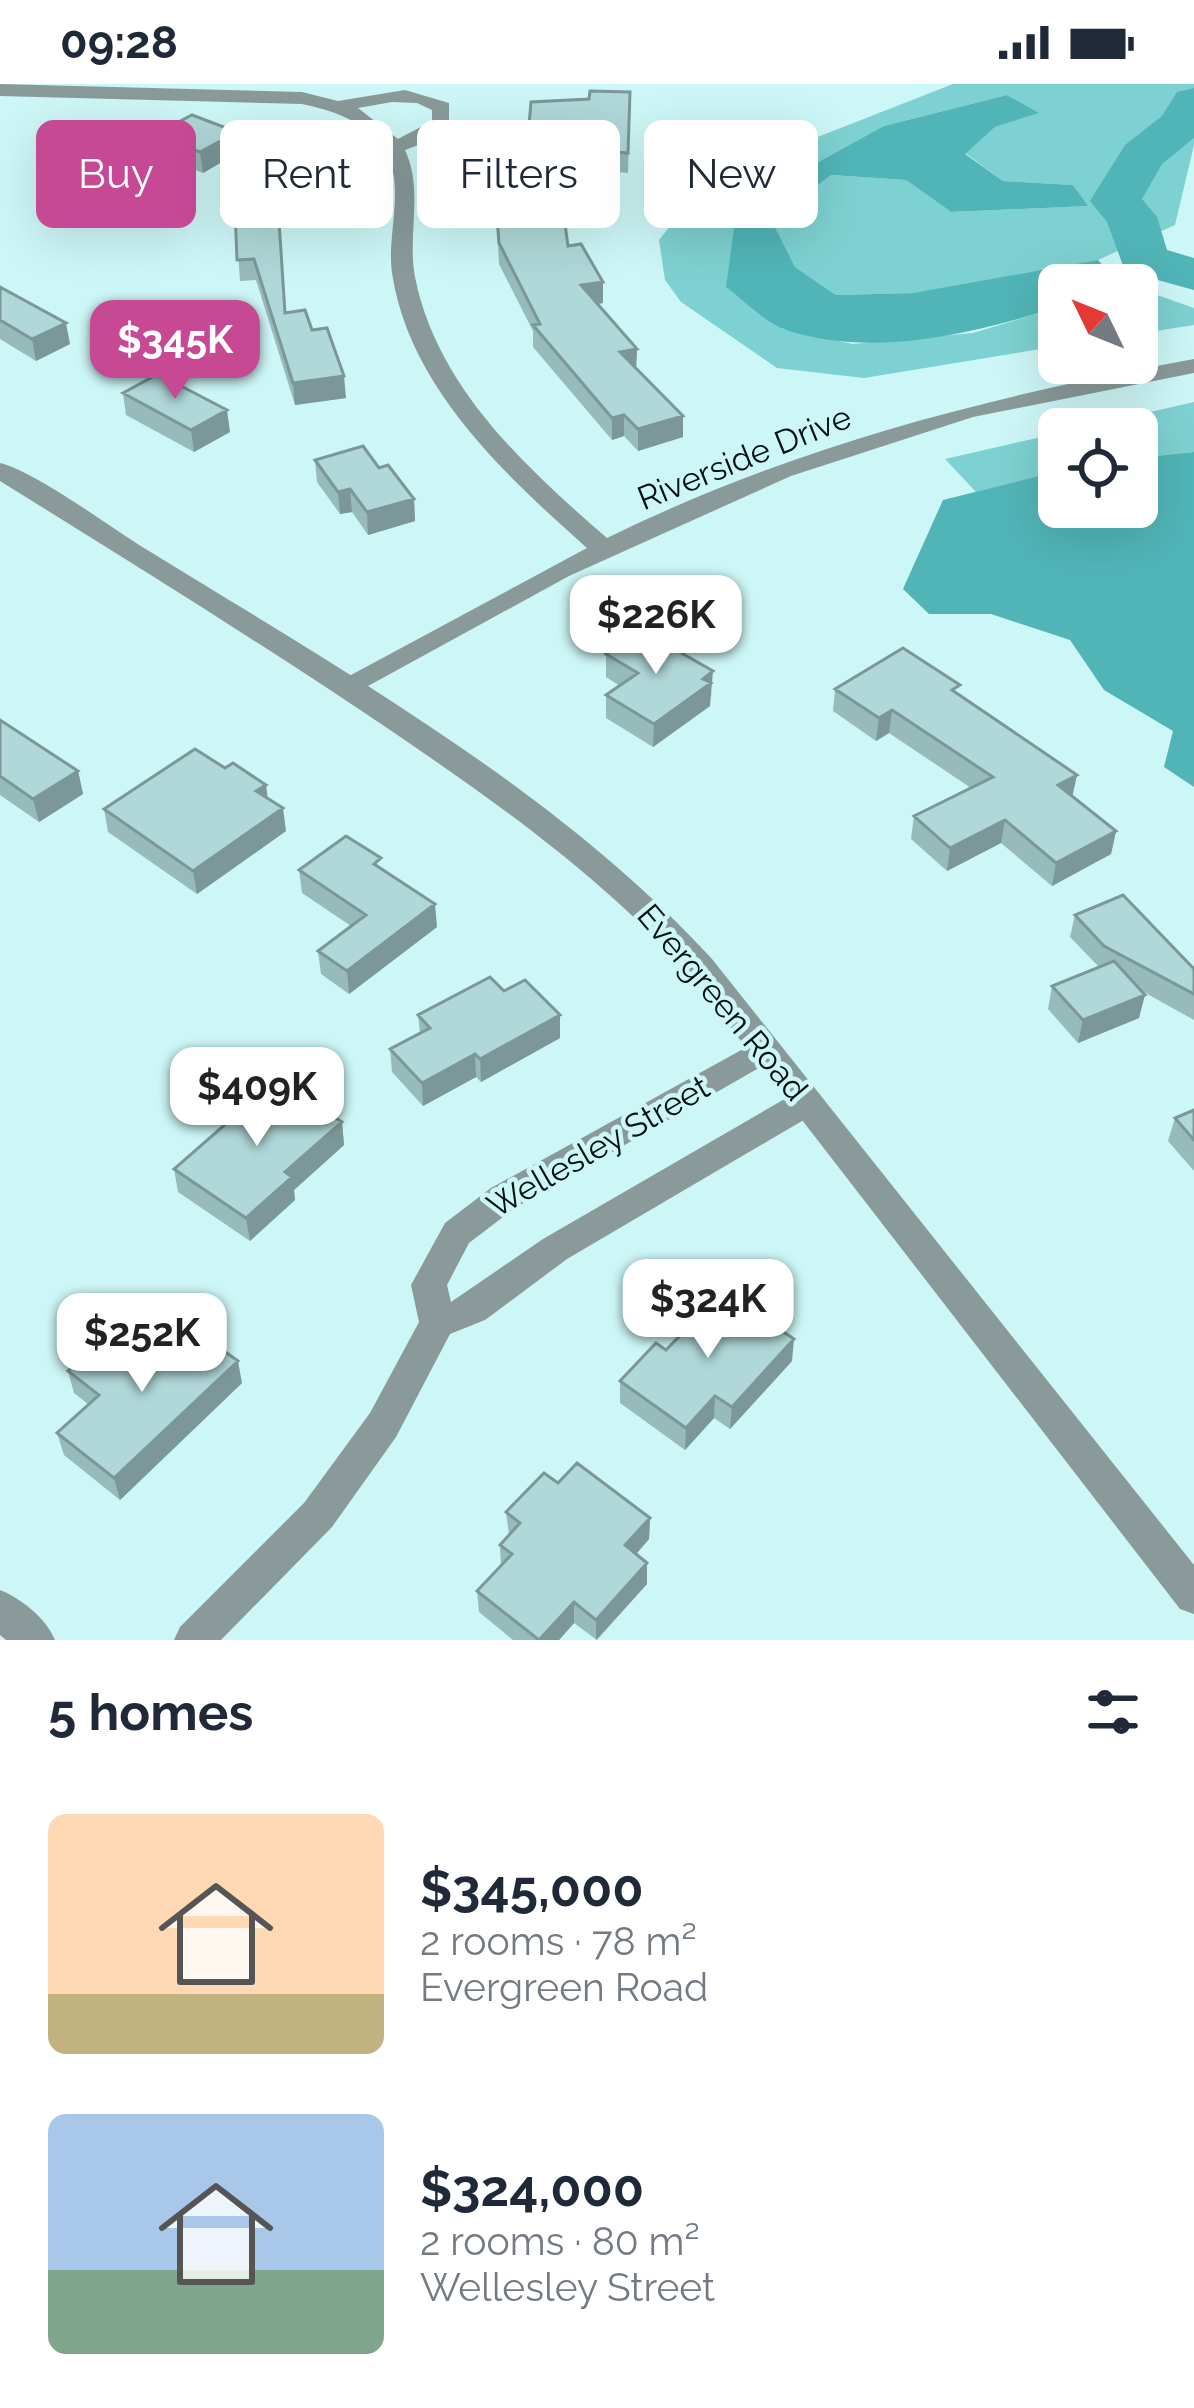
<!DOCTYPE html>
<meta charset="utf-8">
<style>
:root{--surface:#fff;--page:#f2f2f3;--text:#1f2937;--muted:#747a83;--accent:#c74893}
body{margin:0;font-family:Raleway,sans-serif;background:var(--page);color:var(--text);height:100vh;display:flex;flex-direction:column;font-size:45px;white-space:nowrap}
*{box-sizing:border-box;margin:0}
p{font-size:39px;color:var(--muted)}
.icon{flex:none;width:66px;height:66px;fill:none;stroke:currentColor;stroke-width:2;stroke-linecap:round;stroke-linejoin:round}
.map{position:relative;height:1556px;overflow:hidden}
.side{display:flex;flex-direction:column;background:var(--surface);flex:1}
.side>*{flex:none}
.top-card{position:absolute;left:36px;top:36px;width:1122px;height:108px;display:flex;gap:24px}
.needle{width:78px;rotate:313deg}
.controls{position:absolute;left:1038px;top:180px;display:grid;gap:24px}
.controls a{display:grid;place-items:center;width:120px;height:120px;border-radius:18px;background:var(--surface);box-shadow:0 12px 48px #0002;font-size:60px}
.price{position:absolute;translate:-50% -102px;padding:0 27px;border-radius:24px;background:#fff;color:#222;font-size:39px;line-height:78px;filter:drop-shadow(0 3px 6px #0008)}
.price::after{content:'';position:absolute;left:50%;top:72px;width:36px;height:27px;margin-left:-18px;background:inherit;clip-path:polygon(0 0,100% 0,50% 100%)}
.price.on{background:var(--accent);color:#fff}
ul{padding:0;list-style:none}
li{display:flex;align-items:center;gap:36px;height:300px;padding:0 48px}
li span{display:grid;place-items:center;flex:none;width:336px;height:240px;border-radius:18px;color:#555}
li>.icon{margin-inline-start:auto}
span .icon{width:144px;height:144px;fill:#fffc;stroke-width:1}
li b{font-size:51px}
h2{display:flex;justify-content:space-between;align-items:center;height:144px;padding:0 48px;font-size:51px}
.tag{padding:0 42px;border-radius:18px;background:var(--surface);box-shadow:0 12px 48px #0002;font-size:42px;line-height:108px}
.tag.on{background:var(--accent);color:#fff}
.status{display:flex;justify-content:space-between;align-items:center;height:84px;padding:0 60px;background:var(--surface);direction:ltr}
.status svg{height:33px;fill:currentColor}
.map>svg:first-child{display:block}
.green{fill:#7ed1d2}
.water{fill:#51b5b7}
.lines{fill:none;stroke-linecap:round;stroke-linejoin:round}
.river{fill:#51b5b7;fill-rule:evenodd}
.minor{fill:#8a9a9a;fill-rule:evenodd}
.tertiary{fill:#8a9a9a;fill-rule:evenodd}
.wall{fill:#97baba}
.shaded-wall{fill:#7b9797}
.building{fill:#b0d8d8;stroke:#7b9797;stroke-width:3}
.labels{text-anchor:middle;stroke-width:9;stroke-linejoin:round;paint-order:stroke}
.street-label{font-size:33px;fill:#041111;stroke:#cdf6f6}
</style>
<div class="status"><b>09:28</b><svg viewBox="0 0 49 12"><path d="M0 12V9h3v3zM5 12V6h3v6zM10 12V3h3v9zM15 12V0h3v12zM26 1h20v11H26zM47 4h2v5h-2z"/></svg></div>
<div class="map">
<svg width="1194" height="1556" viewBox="0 0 1194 1556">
<rect width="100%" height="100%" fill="#cdf6f6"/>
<path class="green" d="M953 0H1194V61L1175 141 1098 176 1003 195 913 209 836 211 795 183 772 137 831 91 906 96 951 128 1087 122 1073 101 1003 97 965 69 995 43 1038 29 1007 11 884 42 735 138 782 245 853 260 973 249 1059 223V262L864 294 777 284 681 218 665 196 659 156 687 121 723 90Z
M1137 204 1194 224V241L1137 250Z
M1194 318V368L1137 374V345H1076Z
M1059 349V387L976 408 945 375Z"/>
<path class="water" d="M1007 11 1039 29 995 43 965 70 1003 97 1073 101 1088 122 951 128 906 96 831 91 772 137 795 183 836 211 913 209 1098 176 1116 196 1107 201H1059V223C973 249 875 275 786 246 765 239 744 216 726 203L735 137 788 95 884 42Z
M1194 368V703L1164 683 1173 647 1104 606 1070 556 991 530H929L903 505 943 416 1059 387V423H1137V374Z"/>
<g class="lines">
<path class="river" d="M1194 4V54L1162 80 1142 115 1157 133 1167 166 1194 174V206L1125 187 1107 138 1090 117 1125 61 1162 32 1177 8Z"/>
<path class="minor" d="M0 0 302 8 338 17 405 6 449 19V43L437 54 405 66C424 107 407 150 415 193 437 303 525 383 607 454 797 361 987 313 1194 275V289L973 333 791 392 569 492 348 613 338 610 334 604 338 598 587 464C505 391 409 303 392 189 386 149 408 98 382 62 365 37 331 26 302 20L0 12ZM392 18 417 19 432 26V37L398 55 358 24Z
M765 953 776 956 781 965 776 974 515 1124 469 1159 447 1201 451 1218 543 1155 795 1009 807 1005 819 1009 824 1018 819 1027 567 1175 485 1236 450 1250 396 1353 332 1443 221 1556H174L180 1543 304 1419 370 1329 419 1238 411 1201 445 1139 491 1104Z
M0 1506C22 1515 46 1534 55 1556H6L0 1551Z"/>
<path class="tertiary" d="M0 379C35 387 114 446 149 467 342 586 558 707 712 875L1194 1481V1530L1180 1525 690 891C603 794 500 721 393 648 264 561 132 479 0 397Z"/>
</g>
<path class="wall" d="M630 8 628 89 618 88 612 109 529 62V42L589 15Z
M154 51 239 68 203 89 157 71Z
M495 107 568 162 603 219 597 220 637 265 636 284 683 332V353L638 367 624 352 612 356 533 263V247L499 180Z
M235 125 286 229 312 246 346 314 295 321 256 196 240 197Z
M0 203 70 260 36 277 0 255Z
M123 309 230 348 194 368 126 331Z
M315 376 379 384 414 415 415 437 368 451 352 428 340 430 317 398Z
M606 570 712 610 710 612V622L653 663 606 634V611L620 602 606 593Z
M835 605 959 611 1073 712 1116 747 1111 770 1052 802 1001 759 947 787 911 755 914 732 971 704 889 649 876 657 833 627Z
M0 636 78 687 83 710 39 738 0 711Z
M266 701 267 714 286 747 197 810 108 748 104 725Z
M382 785 437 843 349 910 321 890 318 867 351 842 302 809 299 786Z
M1075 831 1194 885V936L1142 907 1139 934 1078 959 1048 925 1052 902 1099 883 1070 853Z
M504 907 560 954 481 998 476 993 423 1022 392 988 390 965 420 949 418 931Z
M275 1016 342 1038 344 1061 294 1106 295 1116 250 1157 178 1108 174 1085 224 1042 222 1035Z
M1194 1026V1087L1168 1057 1175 1034Z
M666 1266 792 1277 730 1345 714 1334 685 1366 620 1319V1297Z
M129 1283 242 1299 120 1416 64 1371 57 1349 88 1320 74 1309 68 1287Z
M558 1399 650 1434 649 1455 636 1470 647 1500 597 1556 574 1539 559 1556H513L479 1528 477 1507 501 1482 500 1461 509 1451 506 1428Z"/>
<path class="shaded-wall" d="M237 48 239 68 203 89 200 68Z
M618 68V88L612 109V89Z
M603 198V219L581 223V201Z
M66 239 70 260 36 277 32 255Z
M637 265 636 286 620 268Z
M344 292 346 314 295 321 293 299Z
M227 326 230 348 194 368 191 346Z
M624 331V352L612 356V334Z
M683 332V353L638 367V345Z
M350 405 352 428 340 430 338 408Z
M414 415 415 437 368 451 367 428Z
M713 587 710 622 653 663 654 640Z
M892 626 889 649 876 657 879 634Z
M78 687 83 710 39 738 33 715Z
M1077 691 1072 714 1058 701Z
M266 701 269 724 256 707Z
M283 724 286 747 197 810 193 787Z
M1005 736 1001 759 947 787 950 764Z
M1116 747 1111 770 1052 802 1056 779Z
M435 820 437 843 349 910 347 887Z
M1145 911 1139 934 1078 959 1083 936Z
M560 931V954L481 998 480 975Z
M475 970 476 993 423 1022 422 999Z
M342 1038 344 1061 294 1106 295 1116 250 1157 246 1134 285 1088Z
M794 1255 792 1277 730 1345 732 1323Z
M238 1277 242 1299 120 1416 114 1394Z
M715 1312 714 1334 685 1366 686 1344Z
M650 1434 649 1455 625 1483V1461Z
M647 1479V1500L596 1556V1536Z
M574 1518V1539L559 1556H539Z"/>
<path class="building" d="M590 7 630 8 628 69 618 68 612 89 529 42 531 18 589 15Z
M192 31 237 48 200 68 154 51Z
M560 104 568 162 581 160 603 198 581 201 637 265 620 268 683 332 638 345 624 331 612 334 533 241 540 240 499 159 495 107Z
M278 122 285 229 305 226 312 246 327 244 344 292 293 299 254 175 237 176 235 125Z
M0 203 66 239 32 255 0 236Z
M158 290 227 326 191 346 123 309Z
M363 362 379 384 388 381 414 415 367 428 350 405 338 408 315 376Z
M641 546 713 587 703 595 711 599 654 640 606 611 638 589 606 570Z
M903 564 960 601 952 606 1077 691 1058 701 1116 747 1056 779 1005 736 950 764 914 732 993 693 892 626 879 634 835 605Z
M0 636 78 687 33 715 0 692Z
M195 665 225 684 233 679 266 701 256 707 283 724 193 787 104 725Z
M346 752 381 774 374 780 435 820 347 887 318 867 366 831 299 786Z
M1123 811 1194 885V910L1104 862 1075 831Z
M1114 877 1145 911 1083 936 1052 902Z
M490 893 504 907 525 896 560 931 480 975 475 970 422 999 390 965 430 944 418 931Z
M258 1004 275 1016 289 1004 342 1038 285 1088 292 1093 246 1134 174 1085 228 1038 222 1035Z
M1194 1026V1056L1175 1034Z
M723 1207 794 1255 732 1323 715 1312 686 1344 620 1297 656 1259 666 1266Z
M181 1236 238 1277 114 1394 57 1349 99 1311 68 1287 98 1260 129 1283Z
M577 1379 650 1434 625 1461 647 1479 596 1536 574 1518 539 1556 477 1507 512 1470 500 1461 520 1439 506 1428 544 1389 558 1399Z"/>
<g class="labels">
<g class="street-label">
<text transform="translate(744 373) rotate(-22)" y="12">Riverside Drive</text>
<text transform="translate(723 918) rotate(50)" y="12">Evergreen Road</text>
<text transform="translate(598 1062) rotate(-30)" y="12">Wellesley Street</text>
</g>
</g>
</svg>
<div class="controls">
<a><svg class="needle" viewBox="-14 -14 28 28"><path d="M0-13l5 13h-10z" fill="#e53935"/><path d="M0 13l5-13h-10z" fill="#747a83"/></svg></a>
<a><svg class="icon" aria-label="locate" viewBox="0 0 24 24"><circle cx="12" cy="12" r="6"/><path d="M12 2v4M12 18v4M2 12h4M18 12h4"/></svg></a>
</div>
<b class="price on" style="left:175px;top:318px">$345K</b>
<b class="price" style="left:656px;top:593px">$226K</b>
<b class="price" style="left:257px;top:1065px">$409K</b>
<b class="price" style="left:708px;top:1277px">$324K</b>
<b class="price" style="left:142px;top:1311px">$252K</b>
<div class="top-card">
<a class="tag on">Buy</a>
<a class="tag">Rent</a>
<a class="tag">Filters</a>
<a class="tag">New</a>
</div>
</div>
<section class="side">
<h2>5 homes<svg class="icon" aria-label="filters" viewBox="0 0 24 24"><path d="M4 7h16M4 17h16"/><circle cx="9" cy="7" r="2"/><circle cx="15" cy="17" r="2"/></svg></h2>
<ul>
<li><span style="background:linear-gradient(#ffd9b3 75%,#c2b280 0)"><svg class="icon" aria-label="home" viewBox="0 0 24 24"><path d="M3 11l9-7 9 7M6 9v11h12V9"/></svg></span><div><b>$345,000</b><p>2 rooms · 78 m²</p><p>Evergreen Road</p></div></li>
<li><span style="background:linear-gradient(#a9c7e8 65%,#7fa58c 0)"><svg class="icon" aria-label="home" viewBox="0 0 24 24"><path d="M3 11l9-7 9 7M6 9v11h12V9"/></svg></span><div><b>$324,000</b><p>2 rooms · 80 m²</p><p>Wellesley Street</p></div></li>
</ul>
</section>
